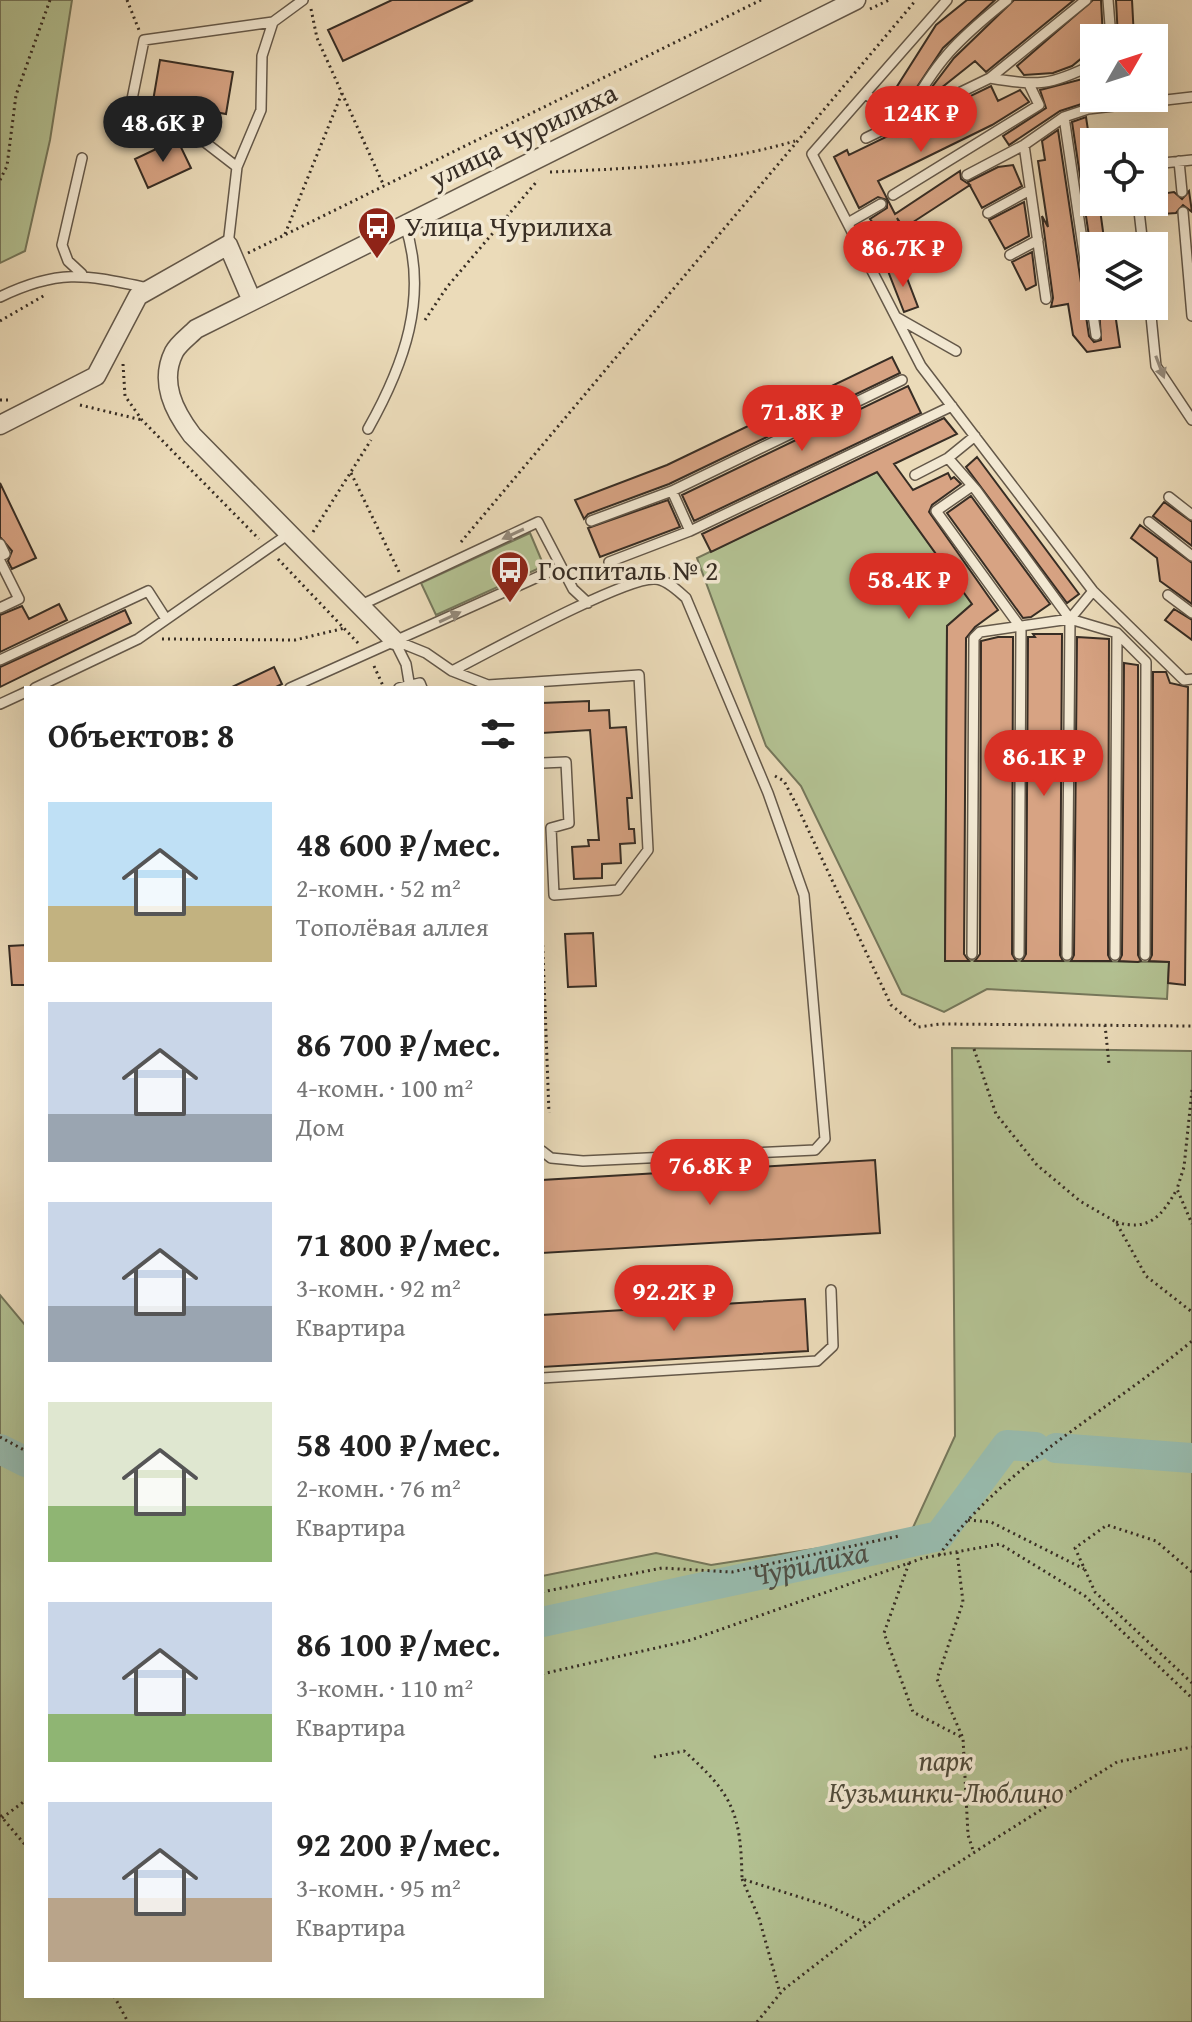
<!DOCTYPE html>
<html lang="ru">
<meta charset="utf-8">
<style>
:root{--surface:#fff;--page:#f2f2f2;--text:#222;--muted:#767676;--accent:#d93025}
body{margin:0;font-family:"Gentium Book Plus",serif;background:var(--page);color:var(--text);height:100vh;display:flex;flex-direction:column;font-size:30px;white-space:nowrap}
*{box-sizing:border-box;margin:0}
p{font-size:26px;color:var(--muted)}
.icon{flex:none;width:44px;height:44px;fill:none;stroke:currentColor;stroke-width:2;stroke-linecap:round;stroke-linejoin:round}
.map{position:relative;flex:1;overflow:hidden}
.sheet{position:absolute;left:24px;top:686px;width:520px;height:1312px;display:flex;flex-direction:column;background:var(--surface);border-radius:0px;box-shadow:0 8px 32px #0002}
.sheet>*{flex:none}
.needle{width:52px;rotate:51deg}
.fabs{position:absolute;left:1080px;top:24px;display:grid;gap:16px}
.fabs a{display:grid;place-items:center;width:88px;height:88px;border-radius:0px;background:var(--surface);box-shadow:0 8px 32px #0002;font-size:40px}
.price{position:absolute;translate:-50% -68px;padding:0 18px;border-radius:28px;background:var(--accent);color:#fff;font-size:26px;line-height:52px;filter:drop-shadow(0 2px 4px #0008)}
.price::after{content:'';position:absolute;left:50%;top:48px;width:24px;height:18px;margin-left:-12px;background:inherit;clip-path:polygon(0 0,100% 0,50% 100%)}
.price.current{background:#222;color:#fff}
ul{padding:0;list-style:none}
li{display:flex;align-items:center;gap:24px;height:200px;padding:0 24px}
li span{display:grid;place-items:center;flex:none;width:224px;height:160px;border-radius:0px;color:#555}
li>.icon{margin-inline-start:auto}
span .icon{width:96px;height:96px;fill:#fffc;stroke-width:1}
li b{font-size:34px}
h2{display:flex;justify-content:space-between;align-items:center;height:96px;padding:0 24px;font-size:34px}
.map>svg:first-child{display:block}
.green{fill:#b3c192;stroke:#75775b;stroke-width:2}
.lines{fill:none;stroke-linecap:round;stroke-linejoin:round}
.river{stroke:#98bbae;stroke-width:30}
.building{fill:#d7a383;stroke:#372d24;stroke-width:2}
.service-casing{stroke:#645849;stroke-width:12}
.minor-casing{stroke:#645849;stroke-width:21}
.path{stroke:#372d24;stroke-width:3;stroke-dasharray:2 4;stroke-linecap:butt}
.service{stroke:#f2e8d2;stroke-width:9}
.minor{stroke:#f2e8d2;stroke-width:18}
.oneway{fill:#948a7b}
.labels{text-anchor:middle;stroke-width:7;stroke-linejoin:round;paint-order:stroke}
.street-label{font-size:28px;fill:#372d24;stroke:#f2e8d2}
.poi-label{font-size:28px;fill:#372d24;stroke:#f2e8d2;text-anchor:start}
.park-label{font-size:28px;font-style:italic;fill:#504b3a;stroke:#f2e8d2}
.water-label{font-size:30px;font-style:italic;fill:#4f5046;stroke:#f2e8d2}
</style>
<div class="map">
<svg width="1192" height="2022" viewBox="0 0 1192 2022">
<rect width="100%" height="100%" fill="#ebdbb9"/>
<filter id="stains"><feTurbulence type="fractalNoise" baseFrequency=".0025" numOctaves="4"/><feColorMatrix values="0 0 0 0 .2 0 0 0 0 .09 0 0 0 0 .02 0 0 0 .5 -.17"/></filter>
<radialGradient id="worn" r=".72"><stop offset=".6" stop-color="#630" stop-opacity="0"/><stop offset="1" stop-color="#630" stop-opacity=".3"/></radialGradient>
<path class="green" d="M0 0H72L50 140 25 251 0 263Z
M877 472 972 604 947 626 945 960 1169 962 1167 999 987 989 944 1012 902 994 801 786 766 746 697 558Z
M530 533 544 566 436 615 421 583Z
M952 1048 1192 1051V2022H0V1295L26 1326V1996H542V1576L656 1553 711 1565 910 1534 955 1436Z"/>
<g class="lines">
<g class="river">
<path d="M1056 1448 1192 1458"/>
<path d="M0 1449 26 1462"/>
<path id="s1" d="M542 1622 939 1536 1007 1445 1035 1447"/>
</g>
</g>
<path class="building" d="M392 0H473L343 61 328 30Z
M967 0H995L943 48 903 108 889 99 936 25Z
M1014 0H1074L986 72 975 61 936 92 932 87 954 58Z
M1093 0H1101L1103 38H1094V48L1072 66 1053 73 1024 75 1017 66Z
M1116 0H1132L1134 38H1118Z
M160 60 233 72 226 114 153 101Z
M1094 76V100L1060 111 1009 145 1003 136 1046 108 1040 90Z
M991 86 998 101 1020 90 1029 102 992 125 878 181 895 214 960 171 961 179 970 185 904 228 897 218 900 224 883 236 870 219 887 208V200L878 197 859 208 834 157 847 150 849 155Z
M1086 117 1094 170V202H1099L1105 246H1094V270L1072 122Z
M1058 130 1089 336 1094 342 1101 340 1099 306H1114L1120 347 1087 352 1073 335 1068 304 1051 307 1053 298 1042 216 1048 227 1038 161 1045 160 1042 141Z
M177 139 191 168 148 188 135 159Z
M1013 165 1022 186 982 208 968 182 998 167Z
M1189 191 1192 212 1183 205 1176 213 1162 214 1160 194 1174 192 1182 199Z
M1024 202 1029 236 1005 249 989 220Z
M1032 252 1036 285 1026 290 1012 262Z
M902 265 918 307 904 312 888 271Z
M892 357 900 373 669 484 588 514 584 519 575 500 667 465Z
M908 386 921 413 694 521 682 495Z
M944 418 957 434 894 464 913 490 948 473 951 479 954 477 961 484 932 505 929 512 998 610 975 627 966 638 964 954 969 961H945L947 626 972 604 877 472 711 552 702 534Z
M977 457 1079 594 1067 603 966 467Z
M0 483 36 558 12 569 8 561 12 551 0 537Z
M971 496 1050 604 1031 617 1023 618 947 513Z
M668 500 680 527 600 557 588 528Z
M1164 502 1192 522V546L1153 516Z
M1140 525 1192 563V604L1160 581 1157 558 1131 538Z
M59 604 67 620 0 652V615L22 606 29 619Z
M1174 609 1192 620V640L1165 620Z
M125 610 131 623 0 687V667Z
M1033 634H1062L1060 955 1063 961H1022L1026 954 1028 637H1035Z
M998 637H1013L1012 954 1016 961H975L980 954 981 641Z
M1077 637 1109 639 1108 955 1111 961H1071L1074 955Z
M1124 663 1138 665V955L1141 961 1138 962 1119 961 1122 955Z
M274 667 282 684 274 688H230Z
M1153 672H1166L1170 683 1188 687 1185 985 1168 983 1169 962 1149 961 1152 955Z
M589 701V711L609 710 610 728 626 727 632 798H627L629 829H634L635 843 620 844 621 863 602 864V878L574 879 572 847 589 846 588 840H599L590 730 542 733V703Z
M593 933 596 986 568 987 565 934Z
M26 945V985H12L9 946Z
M875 1160 880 1233 542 1253V1180Z
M805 1299 808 1351 542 1367V1315Z"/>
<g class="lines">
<defs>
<path id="service" d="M947 0 812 154 921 366 1093 591 1184 680 1192 679
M1108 0 1111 38
M990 78C1038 86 1050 86 1094 64
M865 94 905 119C936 61 956 41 1007 0
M1064 117 1096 335
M866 138 990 78 1086 0
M1024 145 1046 299
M1179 161 1182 192
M1154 164 1192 160
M237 167 193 133 130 109 144 40 273 22
M967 175 1024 145 1064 117 1088 109 1192 97
M893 195 1039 105 1029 84
M1138 202 1143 246
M1183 212 1192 316
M988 213 1030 190
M848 223 881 204
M228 245 237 167 261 110 262 56 273 22 303 0
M1010 255 1038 240
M82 274 68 261 62 245 82 158
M0 297C60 268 86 275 148 288
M1150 306 1156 366 1192 420
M896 317 956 351
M368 429C404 365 429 297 405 225
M948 458 976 490 1070 619 1067 955
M915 475 948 458 975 436
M972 486 936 511 1021 628 1019 954
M672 491 690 531
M1169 497 1192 515
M591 521 672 491 902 380
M1149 522 1192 556
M0 544 5 554 0 556
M0 561 19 599 0 608
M609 562 690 531 952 406
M1168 595 1192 613
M361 605 538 522 573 589 588 603
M1070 619 1117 633 1146 662 1145 955
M394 640 426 653 452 671C487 653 625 577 655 579 666 579 678 591 686 598L768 793 804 895 825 1139 815 1150 583 1161 551 1158 542 1151
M394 640 406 664 410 688
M0 660 148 591 166 619
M452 671 488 685 639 675 648 850 618 890 554 895 551 828 569 823 566 762 542 763
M35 688 138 639 290 533
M290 688 560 567
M399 688 420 683 422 688
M0 704 26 692
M972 954 974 638 980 632 1070 619 1093 591
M1115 955 1117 633
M542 1378 817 1361 833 1346 831 1290"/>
<path id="minor" d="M0 425 96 376 138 296 228 245 252 301
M394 640 192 435C174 411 159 382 174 352 178 344 189 336 196 329L856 0"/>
</defs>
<use href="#service" class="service-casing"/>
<use href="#minor" class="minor-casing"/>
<path class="path" d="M127 0 139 30
M311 9 317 38 384 186
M870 9 889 0
M550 172C638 168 709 166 795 141
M0 180 7 166 16 95 50 0
M285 234 342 93
M248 253 761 0
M425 320 447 287 538 180
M0 321 45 295
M123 364 125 396 142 420 259 539
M0 400H10
M80 405 142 420
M351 473 400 574
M313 532 371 440
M461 542 916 0
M278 559 358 643
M162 639 295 640 345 628
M374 666 384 688
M775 776 784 781 797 806 891 1005 918 1027 941 1024 1192 1026
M542 927 549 1113
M1105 1025 1109 1064
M974 1049 996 1114 1037 1165 1080 1201 1116 1222 1146 1276 1192 1312
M1192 1090 1184 1167 1177 1189 1192 1224
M1116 1222C1149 1232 1162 1216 1177 1189
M0 1437 26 1451
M968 1520 991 1522 1084 1569
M957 1552 963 1602 937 1679 963 1738 968 1835 974 1853
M939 1555C1007 1463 1106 1413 1192 1341
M909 1563 884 1633 913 1712 963 1738
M1192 1572 1156 1541 1107 1525 1075 1548 1095 1592 1192 1683
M542 1592 662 1568 732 1572 899 1536
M542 1674 691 1640 923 1558 1000 1544 1085 1596 1192 1698
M654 1757 684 1751C733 1794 741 1814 742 1879L828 1906 868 1924
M0 1815 26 1846
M2 1818 26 1800
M742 1879 759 1918 780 1993
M114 1996 128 2022
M757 2022 783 1990 890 1907 998 1837 1117 1762 1192 1747"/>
<use href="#service" class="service"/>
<use href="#minor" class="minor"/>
</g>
<defs><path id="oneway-solid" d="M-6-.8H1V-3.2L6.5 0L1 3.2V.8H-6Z" transform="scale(2)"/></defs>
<g class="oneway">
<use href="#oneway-solid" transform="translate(1160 367) rotate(69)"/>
<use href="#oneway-solid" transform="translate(513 534) rotate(155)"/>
<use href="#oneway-solid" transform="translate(450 617) rotate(-25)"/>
</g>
<defs>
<symbol id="bus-pin" viewBox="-11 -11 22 30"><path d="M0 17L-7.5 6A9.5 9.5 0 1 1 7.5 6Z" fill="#8f2418" stroke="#f2e8d2"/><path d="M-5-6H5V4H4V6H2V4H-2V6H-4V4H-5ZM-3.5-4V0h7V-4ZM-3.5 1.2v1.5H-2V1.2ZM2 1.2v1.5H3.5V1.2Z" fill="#fff"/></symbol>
</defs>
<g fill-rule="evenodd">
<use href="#bus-pin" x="355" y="204" width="44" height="60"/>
<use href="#bus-pin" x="488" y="548" width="44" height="60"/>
</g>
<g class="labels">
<g class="street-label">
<text transform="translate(523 135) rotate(-26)" y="10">улица Чурилиха</text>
</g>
<g class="poi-label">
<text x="405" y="236">Улица Чурилиха</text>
<text x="538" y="580">Госпиталь № 2</text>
</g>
<g class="park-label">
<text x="946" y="1770">парк<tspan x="946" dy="32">Кузьминки-Люблино</tspan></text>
</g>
<g class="water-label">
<text dy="10" stroke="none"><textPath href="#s1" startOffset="274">Чурилиха</textPath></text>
</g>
</g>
<rect width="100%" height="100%" filter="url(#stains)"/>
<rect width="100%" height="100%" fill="url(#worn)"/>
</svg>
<div class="fabs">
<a><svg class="needle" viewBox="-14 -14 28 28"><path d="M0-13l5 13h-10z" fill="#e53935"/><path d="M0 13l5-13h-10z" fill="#767676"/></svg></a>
<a><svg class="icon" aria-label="locate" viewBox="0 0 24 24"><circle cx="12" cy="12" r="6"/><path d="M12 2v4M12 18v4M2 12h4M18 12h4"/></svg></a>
<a><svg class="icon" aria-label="layers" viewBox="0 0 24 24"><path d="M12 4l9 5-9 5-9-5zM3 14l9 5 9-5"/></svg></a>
</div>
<b class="price" style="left:921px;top:154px">124K ₽</b>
<b class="price current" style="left:163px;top:164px">48.6K ₽</b>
<b class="price" style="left:903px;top:289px">86.7K ₽</b>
<b class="price" style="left:802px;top:453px">71.8K ₽</b>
<b class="price" style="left:909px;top:621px">58.4K ₽</b>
<b class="price" style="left:1044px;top:798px">86.1K ₽</b>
<b class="price" style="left:710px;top:1207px">76.8K ₽</b>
<b class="price" style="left:674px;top:1333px">92.2K ₽</b>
<section class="sheet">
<h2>Объектов: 8<svg class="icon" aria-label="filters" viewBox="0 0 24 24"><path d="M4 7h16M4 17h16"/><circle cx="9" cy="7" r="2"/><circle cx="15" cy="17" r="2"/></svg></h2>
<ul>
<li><span style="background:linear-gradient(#bfe0f5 65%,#c2b280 0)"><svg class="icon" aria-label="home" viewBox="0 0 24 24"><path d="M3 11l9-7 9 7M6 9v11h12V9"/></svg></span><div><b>48 600 ₽/мес.</b><p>2-комн. · 52 m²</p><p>Тополёвая аллея</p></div></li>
<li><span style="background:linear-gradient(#c9d6e8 70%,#9aa5b1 0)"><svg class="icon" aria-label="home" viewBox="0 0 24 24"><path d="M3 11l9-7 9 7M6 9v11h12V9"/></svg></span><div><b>86 700 ₽/мес.</b><p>4-комн. · 100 m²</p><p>Дом</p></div></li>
<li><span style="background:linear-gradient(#c9d6e8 65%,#9aa5b1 0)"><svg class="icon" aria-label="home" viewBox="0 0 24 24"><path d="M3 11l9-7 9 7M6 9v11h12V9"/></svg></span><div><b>71 800 ₽/мес.</b><p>3-комн. · 92 m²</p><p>Квартира</p></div></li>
<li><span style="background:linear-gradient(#dfe7d0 65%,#8fb573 0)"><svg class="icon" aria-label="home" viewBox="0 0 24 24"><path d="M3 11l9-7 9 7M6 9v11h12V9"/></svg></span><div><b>58 400 ₽/мес.</b><p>2-комн. · 76 m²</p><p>Квартира</p></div></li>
<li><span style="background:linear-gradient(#c9d6e8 70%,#8fb573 0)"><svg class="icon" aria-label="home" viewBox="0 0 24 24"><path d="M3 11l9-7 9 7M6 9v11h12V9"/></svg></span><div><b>86 100 ₽/мес.</b><p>3-комн. · 110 m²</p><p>Квартира</p></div></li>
<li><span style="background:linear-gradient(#c9d6e8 60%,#b9a48a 0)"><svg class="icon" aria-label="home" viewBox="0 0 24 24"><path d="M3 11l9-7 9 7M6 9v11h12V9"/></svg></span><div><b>92 200 ₽/мес.</b><p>3-комн. · 95 m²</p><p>Квартира</p></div></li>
</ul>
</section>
</div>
